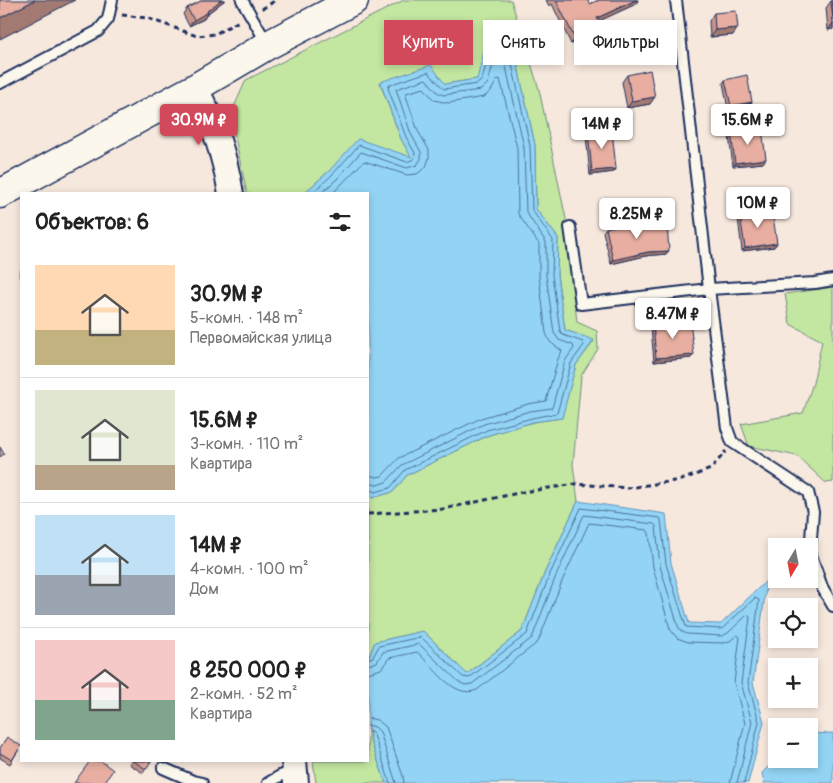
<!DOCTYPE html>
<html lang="ru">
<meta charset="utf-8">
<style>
:root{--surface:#fff;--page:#f6f6f6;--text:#222;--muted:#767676;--line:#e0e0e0;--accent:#d1495b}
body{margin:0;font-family:Pangolin,sans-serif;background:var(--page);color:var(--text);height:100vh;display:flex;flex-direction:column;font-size:19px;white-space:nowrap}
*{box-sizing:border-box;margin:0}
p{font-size:16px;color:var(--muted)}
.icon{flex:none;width:28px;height:28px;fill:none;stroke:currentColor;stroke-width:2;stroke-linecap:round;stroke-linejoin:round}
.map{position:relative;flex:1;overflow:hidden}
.drawer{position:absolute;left:20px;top:192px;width:349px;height:570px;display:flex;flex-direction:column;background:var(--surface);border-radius:0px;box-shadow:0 2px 8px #0003}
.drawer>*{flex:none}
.hud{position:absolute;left:384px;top:20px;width:374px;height:45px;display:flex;gap:10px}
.needle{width:32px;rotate:190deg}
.controls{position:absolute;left:768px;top:538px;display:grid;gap:10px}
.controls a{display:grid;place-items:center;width:50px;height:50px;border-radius:0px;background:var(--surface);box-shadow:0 2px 8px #0003;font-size:25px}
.price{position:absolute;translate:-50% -42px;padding:0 11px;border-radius:5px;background:#fff;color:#222;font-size:16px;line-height:32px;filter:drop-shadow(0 1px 2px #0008)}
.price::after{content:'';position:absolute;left:50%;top:30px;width:15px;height:11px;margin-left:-8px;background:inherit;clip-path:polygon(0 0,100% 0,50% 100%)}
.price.on{background:var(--accent);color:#fff}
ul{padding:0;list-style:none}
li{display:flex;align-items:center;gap:15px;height:125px;padding:0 15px}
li+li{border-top:1px solid var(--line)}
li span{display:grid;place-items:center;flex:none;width:140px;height:100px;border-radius:0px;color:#555}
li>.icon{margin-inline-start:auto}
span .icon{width:60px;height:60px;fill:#fffc;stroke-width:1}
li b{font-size:21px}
h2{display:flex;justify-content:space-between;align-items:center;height:60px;padding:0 15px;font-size:21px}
.chip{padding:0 18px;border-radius:0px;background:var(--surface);box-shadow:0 2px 8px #0003;font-size:18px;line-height:45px}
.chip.on{background:var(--accent);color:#fff}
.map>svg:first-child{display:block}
.green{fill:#c3e6a0;stroke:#6f8a7f}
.water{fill:#93d4f4;stroke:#6392b8}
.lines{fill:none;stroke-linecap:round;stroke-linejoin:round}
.shore{stroke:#4b719a;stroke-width:1}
.service-casing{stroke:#1b2f5e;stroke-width:14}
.tertiary-casing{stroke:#1b2f5e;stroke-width:28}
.primary-casing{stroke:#1b2f5e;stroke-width:31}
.path{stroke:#1b2f5e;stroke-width:3;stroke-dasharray:5 4;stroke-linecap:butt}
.service{stroke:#fbf7ec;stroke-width:10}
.tertiary{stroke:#fbf7ec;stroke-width:24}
.primary{stroke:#fbf7ec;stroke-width:28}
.wall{fill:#c7968a;stroke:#1b2f5e}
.shaded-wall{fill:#a27a71;stroke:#1b2f5e}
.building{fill:#e7aea1;stroke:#1b2f5e}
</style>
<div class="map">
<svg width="833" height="783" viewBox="0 0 833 783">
<rect width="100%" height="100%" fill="#f7e8dd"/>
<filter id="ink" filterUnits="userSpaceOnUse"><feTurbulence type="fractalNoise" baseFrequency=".02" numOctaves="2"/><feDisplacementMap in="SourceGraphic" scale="10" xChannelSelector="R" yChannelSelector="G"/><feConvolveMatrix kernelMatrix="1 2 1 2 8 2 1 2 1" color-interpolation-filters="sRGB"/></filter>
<g filter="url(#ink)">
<path class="green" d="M404 0H511L539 89 566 219 577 322 597 331 598 349 581 376 573 465 578 501 545 572 522 631 467 674 423 631 375 642 368 659V491L372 498 393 492 407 475 489 435 533 422 561 418 576 365 594 341 565 330 557 275 558 238 536 209 535 145 513 44 477 79 445 84 380 83 401 139 412 158 329 171 303 194H247L232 123 234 107 246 80Z
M833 287V482L826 483 797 456 749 446 741 424 803 413 813 383 822 341 790 324 785 294Z
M368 725 371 742 386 783H316L313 761H368Z"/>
<path class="water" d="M491 24 513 44 535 145 536 209 558 238 557 275 565 330 594 340 576 365 562 418 533 422 489 435 407 475 393 492 372 498 368 491V194H303L329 171 358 139 411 157 401 139 380 82 431 65 445 84 477 79Z
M578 501 666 514 671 563 689 623 721 624 767 580 753 683 764 722 748 783H386L371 742 368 725V659L375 642 423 631 467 674 522 631 545 572Z
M833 733V783H764L762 773 776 759H809V734Z"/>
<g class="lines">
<path class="shore" d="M311 194 332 175 359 145 407 162 414 159 415 153 406 137 388 88 389 85 428 72 444 89 477 84 482 80 493 37 497 36 508 46 530 146 532 210 553 240 552 275 560 331 563 335 583 342 584 345 571 363 557 413 532 418 487 430 405 470 390 488 375 492 368 489
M320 194 337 179 361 152 407 168 417 165 421 159V152L411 134 396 89 426 79 437 92 443 95 481 90 488 83 497 49 499 47 502 49 524 147 526 212 546 242V275L554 333 559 340 573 345 574 348 565 361 552 408 530 411 484 424 402 465 386 482 377 485 368 483
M332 194 364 161 407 175 417 174 426 167 429 158V150L418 131 406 96V93L424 88 434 100 448 103 484 97 491 91 497 80 500 79 517 148 518 214 539 244V276L546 333 550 342 562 351 558 359 546 401 528 404 481 418 399 458 382 476 377 477 368 475
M368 659 373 657 379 646 421 637 463 677 469 678 527 634 550 574 581 508 660 518 661 520 666 564 686 627 722 629 755 598 759 600 748 683 759 722 744 783
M368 665 377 662 383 652 419 644 459 682 465 685 472 684 532 638 556 576 584 515 654 524 656 526 660 566 678 626 681 631 687 634 722 636 728 633 747 615 750 617 741 683 752 722 737 783
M368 673 381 669 389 658 417 652C433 665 453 700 477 690L538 642 563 579 589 523 647 530 649 533 653 567 670 629 677 638 688 642 723 643 730 641 737 635 740 637 734 683 745 723 730 783
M368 718 377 720 386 727 403 776 404 783
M368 725 375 727 380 732 396 783
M368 732H371L374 735 390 783"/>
<defs>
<path id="service" d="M242 0 268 45
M676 0 709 289 727 428 732 442 808 492 813 512 810 552 822 587 833 606
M0 83 98 31 108 19 112 0
M570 227 581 304 709 289 815 283 833 280
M163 768 193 781 202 783
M268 783 280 776 295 771"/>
<path id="tertiary" d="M195 88C213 120 225 157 231 194
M294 761 296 783"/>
<path id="primary" d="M0 194 195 88 268 45 354 0"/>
</defs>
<use href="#service" class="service-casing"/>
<use href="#tertiary" class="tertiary-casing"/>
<use href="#primary" class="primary-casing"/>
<path class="path" d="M262 9 276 0
M122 15 147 18 197 36 215 34 241 20
M368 514 443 509 523 492 576 484 628 488 681 480 711 469 726 451"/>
<use href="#service" class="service"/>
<use href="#tertiary" class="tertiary"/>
<use href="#primary" class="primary"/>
</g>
<path class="wall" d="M203 0H225L207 14 204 19 189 26 183 14 187 8Z
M546 0H587L590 4 599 0H638L636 4 598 21 601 26 597 32 571 44 552 4 549 6Z
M831 1H833V29L828 30 826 8Z
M714 13 733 35 710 37 709 21Z
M627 75 650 104 627 108 622 82Z
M725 80 750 105 728 109 723 83Z
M588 132 616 169 614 172 590 175 586 136Z
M731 132 763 163 733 166 729 136Z
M740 215 777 243 774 247 742 251 738 218Z
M606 228 669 251 666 254 645 256 611 264 603 232Z
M21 270V278L19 274Z
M653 324 694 355 691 358 654 362 651 328Z
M21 746 10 764 0 758V748Z
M131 761H151L143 773 129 764Z"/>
<path class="shaded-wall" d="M35 0H75L0 39V18Z
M221 0H225L207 14 204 19 189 26 194 20Z
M636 0H638L636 4 593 24 597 18Z
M833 23V29L828 30Z
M601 26 597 32 571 44 575 39Z
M738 28 733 35 710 37 715 30Z
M655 97 650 104 627 108 632 101Z
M752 102 750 105 728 109 731 106Z
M766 159 763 163 733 166 735 163Z
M616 169 614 172 590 175 592 171Z
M777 243 774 247 742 251 745 248Z
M669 251 666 254 645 256 611 264 613 260 648 252Z
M694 355 691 358 654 362 656 358Z"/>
<path class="building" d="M0 0H35L0 18Z
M203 0H221L207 11 208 12 194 20 187 8Z
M556 0H587L590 4 599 0H636L597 18 601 26 575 39Z
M831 1H833V20Z
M736 11 738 28 715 30 714 13Z
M650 70 655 97 632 101 627 75Z
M747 75 752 102 731 106 725 80Z
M762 129 766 159 735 163 731 132Z
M612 130 616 169 592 171 588 132Z
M772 210 777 243 745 248 740 215Z
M631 222 632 227 667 225 669 251 648 252 613 260 606 228Z
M690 321 694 355 656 358 653 324Z
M0 447 4 454 0 457Z
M7 737 21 746 12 760 0 753V748Z
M90 761H101L113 770 104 783H74Z
M133 761H151L146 769Z"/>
</g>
</svg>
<div class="controls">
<a><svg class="needle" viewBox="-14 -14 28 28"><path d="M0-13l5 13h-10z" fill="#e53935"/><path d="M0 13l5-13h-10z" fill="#767676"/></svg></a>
<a><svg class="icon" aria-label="locate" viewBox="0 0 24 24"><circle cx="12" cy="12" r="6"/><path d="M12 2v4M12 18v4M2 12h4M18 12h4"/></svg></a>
<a>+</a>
<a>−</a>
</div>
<b class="price on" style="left:199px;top:146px">30.9M ₽</b>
<b class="price" style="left:748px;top:146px">15.6M ₽</b>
<b class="price" style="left:602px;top:150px">14M ₽</b>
<b class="price" style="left:758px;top:229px">10M ₽</b>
<b class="price" style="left:637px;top:240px">8.25M ₽</b>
<b class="price" style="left:673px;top:340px">8.47M ₽</b>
<div class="hud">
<a class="chip on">Купить</a>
<a class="chip">Снять</a>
<a class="chip">Фильтры</a>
</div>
<section class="drawer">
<h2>Объектов: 6<svg class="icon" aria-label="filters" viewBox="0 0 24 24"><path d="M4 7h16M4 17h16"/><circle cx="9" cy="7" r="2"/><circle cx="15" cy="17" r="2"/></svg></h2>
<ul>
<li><span style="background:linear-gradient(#ffd9b3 65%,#c2b280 0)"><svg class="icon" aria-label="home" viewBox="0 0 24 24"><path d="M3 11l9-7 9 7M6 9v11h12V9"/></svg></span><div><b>30.9M ₽</b><p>5-комн. · 148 m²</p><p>Первомайская улица</p></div></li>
<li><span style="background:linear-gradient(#dfe7d0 75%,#b9a48a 0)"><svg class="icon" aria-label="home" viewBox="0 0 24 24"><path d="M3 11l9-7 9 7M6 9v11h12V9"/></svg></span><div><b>15.6M ₽</b><p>3-комн. · 110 m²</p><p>Квартира</p></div></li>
<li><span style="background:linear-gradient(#bfe0f5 60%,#9aa5b1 0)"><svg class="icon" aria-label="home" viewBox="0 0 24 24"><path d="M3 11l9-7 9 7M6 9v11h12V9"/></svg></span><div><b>14M ₽</b><p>4-комн. · 100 m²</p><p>Дом</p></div></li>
<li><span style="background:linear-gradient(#f6c9c9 60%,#7fa58c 0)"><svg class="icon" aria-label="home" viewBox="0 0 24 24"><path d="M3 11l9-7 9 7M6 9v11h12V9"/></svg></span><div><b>8 250 000 ₽</b><p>2-комн. · 52 m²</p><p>Квартира</p></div></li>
</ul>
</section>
</div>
